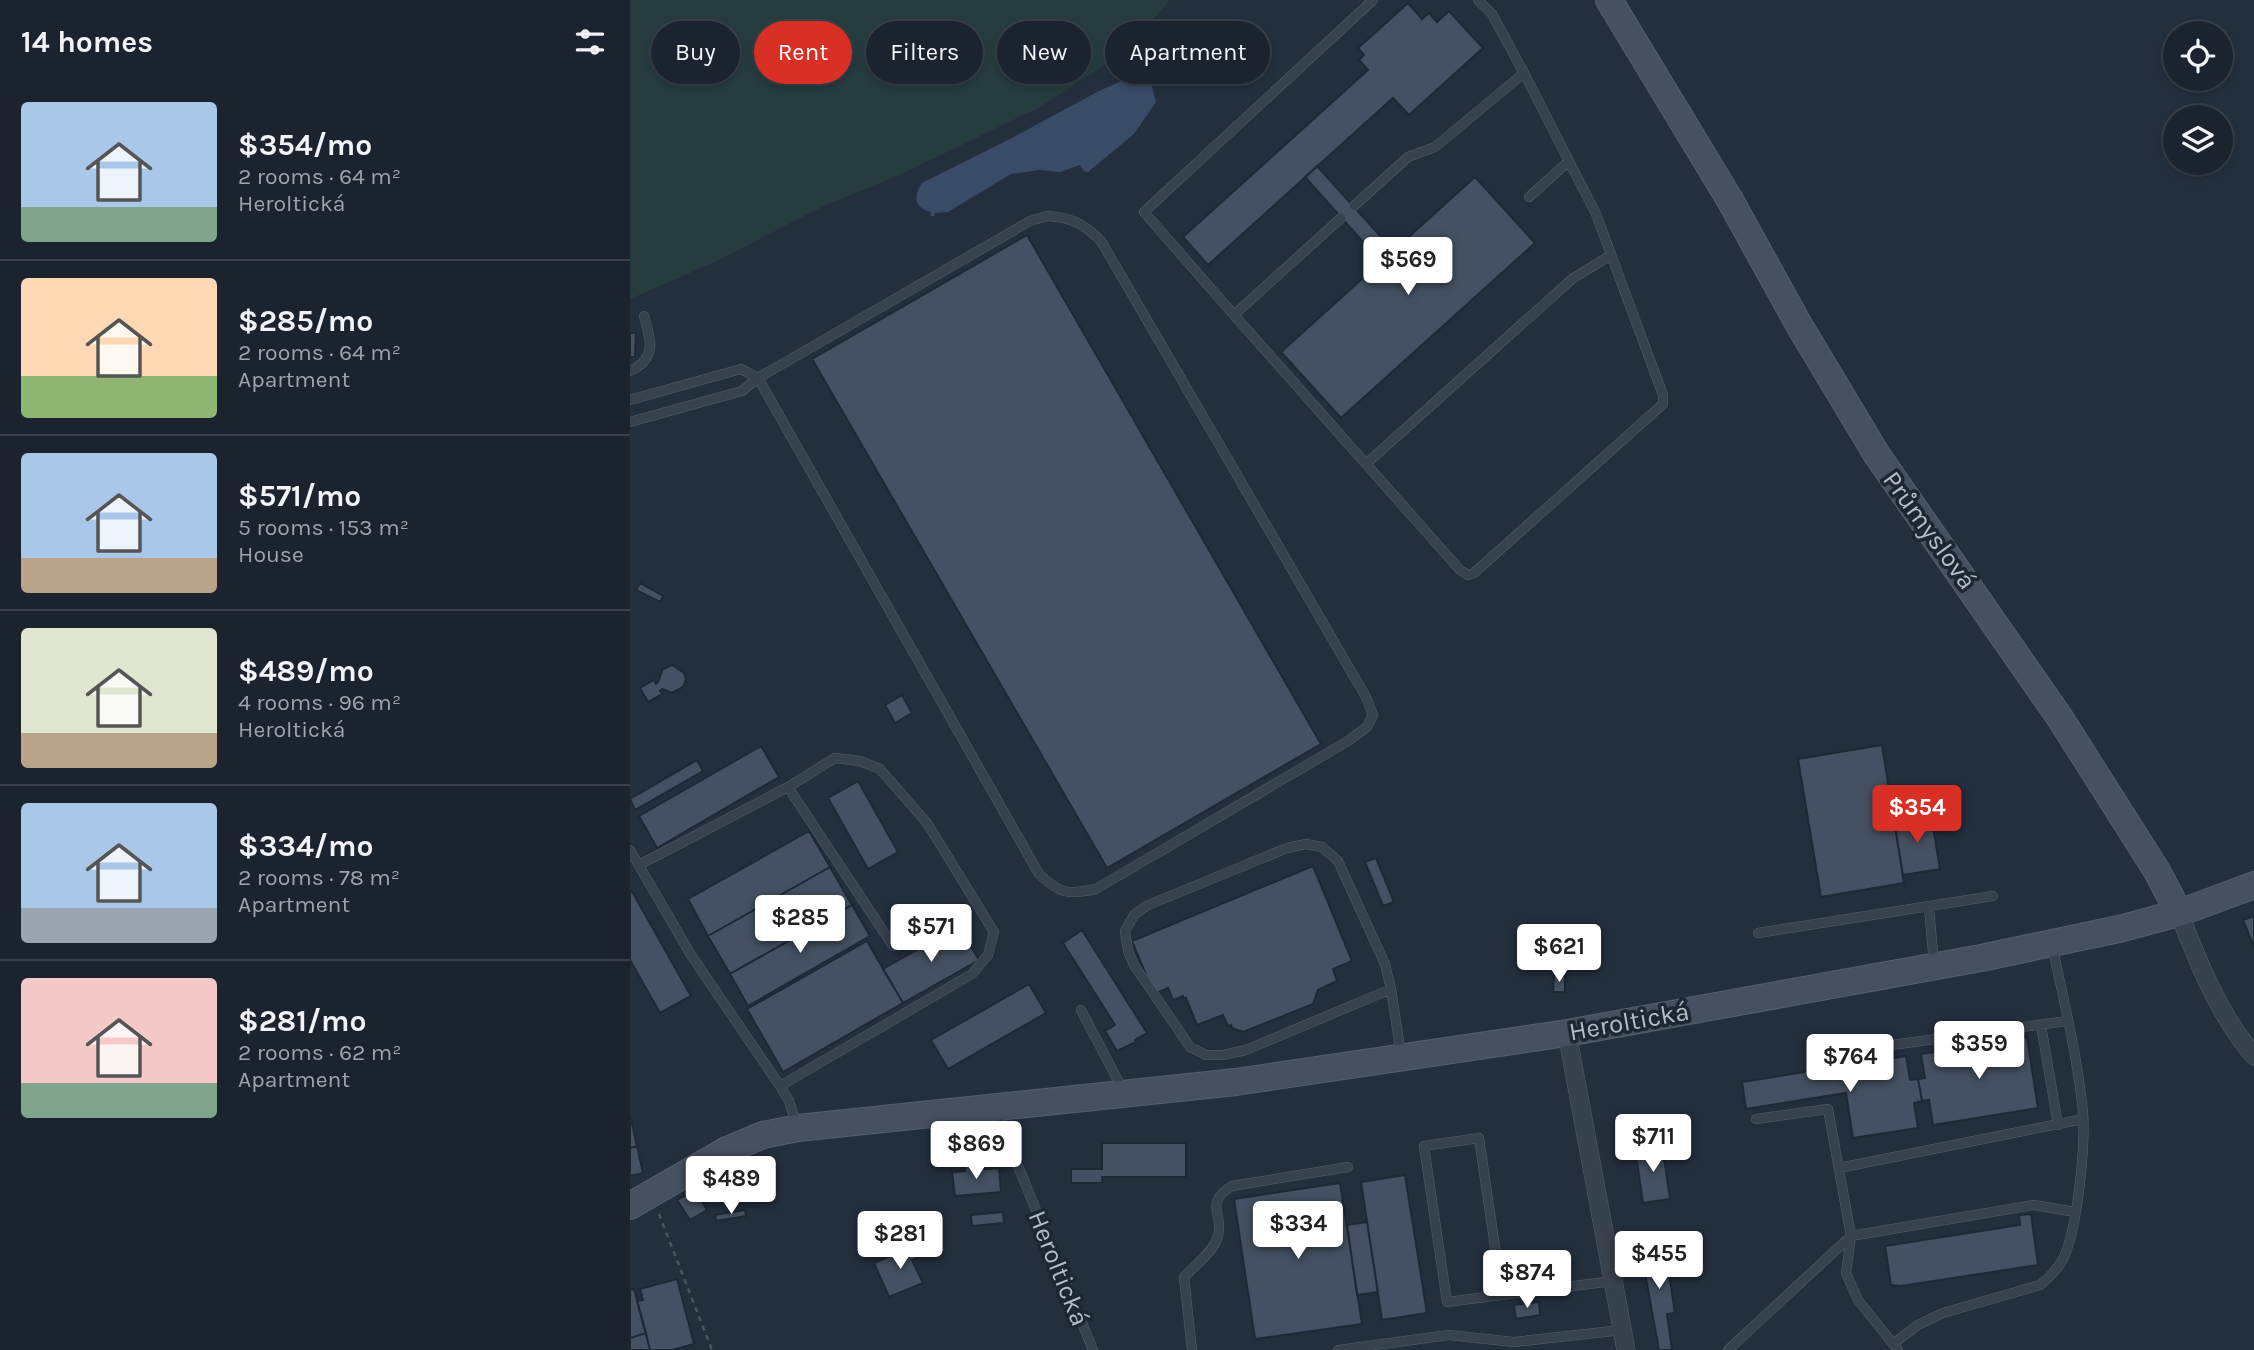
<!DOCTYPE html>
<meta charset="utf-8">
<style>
:root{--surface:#1b232e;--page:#242b36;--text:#f1f3f6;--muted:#a0a4aa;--line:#39404a;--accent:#d93025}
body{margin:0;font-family:Karla,sans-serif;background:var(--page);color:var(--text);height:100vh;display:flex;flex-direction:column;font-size:26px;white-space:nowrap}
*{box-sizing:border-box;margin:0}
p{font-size:23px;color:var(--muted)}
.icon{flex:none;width:38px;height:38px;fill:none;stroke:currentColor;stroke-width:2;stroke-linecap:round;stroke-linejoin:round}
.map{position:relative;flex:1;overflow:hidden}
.drawer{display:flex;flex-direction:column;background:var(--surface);width:630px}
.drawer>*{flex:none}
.banner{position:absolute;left:21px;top:21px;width:665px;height:63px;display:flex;gap:14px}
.tools{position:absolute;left:1533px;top:21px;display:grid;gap:14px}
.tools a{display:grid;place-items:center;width:70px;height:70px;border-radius:50%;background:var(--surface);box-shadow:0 4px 10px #0003,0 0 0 2px var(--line);font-size:35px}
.price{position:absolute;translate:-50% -60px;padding:0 16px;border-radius:7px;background:#fff;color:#222;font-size:23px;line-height:46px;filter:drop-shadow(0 2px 4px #0008)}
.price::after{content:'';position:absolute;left:50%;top:42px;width:21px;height:16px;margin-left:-10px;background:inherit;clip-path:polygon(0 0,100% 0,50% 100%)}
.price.selected{background:var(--accent);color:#fff}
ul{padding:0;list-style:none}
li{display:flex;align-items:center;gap:21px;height:175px;padding:0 21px}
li+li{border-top:2px solid var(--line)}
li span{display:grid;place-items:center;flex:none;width:196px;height:140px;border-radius:7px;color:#555}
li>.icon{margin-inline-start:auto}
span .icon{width:84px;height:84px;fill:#fffc;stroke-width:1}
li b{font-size:30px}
h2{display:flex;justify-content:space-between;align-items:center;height:84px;padding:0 21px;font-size:30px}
.chip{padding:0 24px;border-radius:32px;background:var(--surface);box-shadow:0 4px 10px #0003,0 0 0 2px var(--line);font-size:24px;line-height:63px}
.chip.selected{background:var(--accent);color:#fff}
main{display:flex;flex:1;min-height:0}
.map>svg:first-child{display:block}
.green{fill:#263c3f}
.water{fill:#394c67}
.building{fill:#455162;stroke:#1f2835;stroke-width:2}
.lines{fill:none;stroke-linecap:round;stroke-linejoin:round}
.lane-casing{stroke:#565f6c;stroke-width:10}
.street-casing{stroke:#565f6c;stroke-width:19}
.secondary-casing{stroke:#565f6c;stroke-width:28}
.path{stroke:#44595c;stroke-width:2.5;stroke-dasharray:5 5;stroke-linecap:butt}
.lane{stroke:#38414e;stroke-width:9}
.street{stroke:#38414e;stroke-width:18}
.secondary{stroke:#465061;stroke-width:26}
.labels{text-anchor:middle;stroke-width:7;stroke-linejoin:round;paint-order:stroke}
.street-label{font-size:26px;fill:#b4bcc9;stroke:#1d2633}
</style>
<main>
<section class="drawer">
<h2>14 homes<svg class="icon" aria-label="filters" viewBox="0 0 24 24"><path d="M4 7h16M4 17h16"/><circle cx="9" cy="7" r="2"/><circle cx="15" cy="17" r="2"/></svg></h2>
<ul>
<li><span style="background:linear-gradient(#a9c7e8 75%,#7fa58c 0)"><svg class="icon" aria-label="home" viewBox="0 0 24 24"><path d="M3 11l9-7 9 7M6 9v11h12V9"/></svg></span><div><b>$354/mo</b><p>2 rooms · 64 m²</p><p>Heroltická</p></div></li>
<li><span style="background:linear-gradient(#ffd9b3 70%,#8fb573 0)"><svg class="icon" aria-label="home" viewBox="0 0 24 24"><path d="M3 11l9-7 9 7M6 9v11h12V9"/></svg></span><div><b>$285/mo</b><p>2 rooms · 64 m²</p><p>Apartment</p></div></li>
<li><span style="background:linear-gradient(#a9c7e8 75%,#b9a48a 0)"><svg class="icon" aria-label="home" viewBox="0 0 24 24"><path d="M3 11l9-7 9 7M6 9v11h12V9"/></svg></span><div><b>$571/mo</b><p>5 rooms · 153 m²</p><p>House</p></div></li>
<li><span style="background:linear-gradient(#dfe7d0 75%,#b9a48a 0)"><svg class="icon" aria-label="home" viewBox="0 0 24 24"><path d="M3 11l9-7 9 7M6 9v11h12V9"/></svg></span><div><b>$489/mo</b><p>4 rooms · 96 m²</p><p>Heroltická</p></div></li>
<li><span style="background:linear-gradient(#a9c7e8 75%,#9aa5b1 0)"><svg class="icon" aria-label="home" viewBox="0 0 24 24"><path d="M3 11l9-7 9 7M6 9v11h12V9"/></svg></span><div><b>$334/mo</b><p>2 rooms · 78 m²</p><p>Apartment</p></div></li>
<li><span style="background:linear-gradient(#f6c9c9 75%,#7fa58c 0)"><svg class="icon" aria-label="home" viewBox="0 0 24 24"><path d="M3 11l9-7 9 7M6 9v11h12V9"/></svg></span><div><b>$281/mo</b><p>2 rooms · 62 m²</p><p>Apartment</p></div></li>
</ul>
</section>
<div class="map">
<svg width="1624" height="1350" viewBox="0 0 1624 1350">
<rect width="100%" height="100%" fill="#242f3e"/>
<path class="green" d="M0 0H540L495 52 412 106 276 172 192 207 85 262 0 299Z"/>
<path class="water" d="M501 77 513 80 522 87 526 102 504 134 458 172 454 171 450 165 430 172 410 170 381 174 318 212 305 213 304 216H300L301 212C284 208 283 196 292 183L380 139 469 91Z"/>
<path class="building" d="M778 3 792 19 799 13 807 22 819 11 853 48 779 115 763 98 578 265 553 237 738 70 729 60 734 55 728 48Z
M687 166 763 250 751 262 675 177Z
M845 177 905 243 711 418 651 352Z
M397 235 691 744 477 868 182 359Z
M0 333H6L5 357H0Z
M10 583 33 596 30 602 6 590Z
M42 665 54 673 56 680 53 687 42 693 32 689 30 691 32 694 18 702 10 688 24 680 26 684 28 682 33 669Z
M272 695 282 713 265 723 255 705Z
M1252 745 1274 883 1191 897 1168 759Z
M131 746 149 777 27 848 9 816Z
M67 760 73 771 5 810 0 799Z
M228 781 268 852 238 869 198 798Z
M1301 815 1310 869 1273 875 1264 820Z
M179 831 200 867 78 936 58 899Z
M746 858 764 902 753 906 735 862Z
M683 866 722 961 703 969 707 981 688 990 683 1004 613 1032 602 1028 601 1025 598 1026 593 1015 567 1025 556 998 554 999 553 996 543 1000 538 988 524 994 502 941Z
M200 867 222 905 100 974 78 936Z
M0 888 61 996 30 1013 0 960Z
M222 905 240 936 118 1006 100 974Z
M1624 916V947L1613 920Z
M329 926 349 960 273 1003 253 969Z
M452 930 517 1033 505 1040 506 1042 487 1051 475 1031 485 1025 433 943Z
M237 941 273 1003 153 1072 117 1009Z
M924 975 935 976V992H923Z
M399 984 416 1013 318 1069 301 1040Z
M1397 1037 1408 1108 1303 1125 1299 1100 1292 1101 1288 1079 1295 1078 1291 1054Z
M1276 1056 1280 1080 1288 1079 1292 1101 1284 1103 1288 1128 1223 1138 1216 1093 1116 1109 1112 1082Z
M0 1114 7 1146 0 1148Z
M472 1143H556V1177H472V1183H441V1169H472Z
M1032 1144 1040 1199 1013 1203 1005 1148Z
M7 1146 13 1173 0 1176V1148Z
M344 1165 345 1170 369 1168 371 1192 325 1196 322 1172 335 1171V1166Z
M775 1175 797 1313 752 1320 731 1182Z
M710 1183 732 1324 625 1339 604 1199Z
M65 1190 77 1210 60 1220 47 1200Z
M115 1210 116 1216 86 1221 85 1215Z
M373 1212 374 1223 342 1226 341 1215Z
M1401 1214 1408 1265 1271 1286 1261 1285 1255 1246 1390 1225 1389 1215Z
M737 1222 748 1292 727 1295 717 1225Z
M1030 1241 1031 1247H1035L1045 1313 1037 1314 1042 1350H1029L1011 1251 1015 1250 1014 1243Z
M287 1245 292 1256 282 1260 293 1283 259 1297 244 1263Z
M47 1279 64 1344 42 1350H20L7 1301 13 1300 10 1289Z
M4 1289 16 1333 0 1338V1290Z
M909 1302 910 1315 886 1319 884 1305Z
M16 1333 20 1350H0V1338Z"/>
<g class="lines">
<defs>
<path id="lane" d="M899 197 939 161
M724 206 778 157 805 147 894 73 862 14 848 0
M417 216C441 217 454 224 471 241L736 697 743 715 737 727 718 741 466 889C438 895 430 894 409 874L128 378 400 221Z
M711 218 604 315 514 212 743 0
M604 315 830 570 838 575 844 573 1033 404V395L966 214 894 73
M0 371C27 359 21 340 14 316
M0 400 111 369 128 378 112 391 0 422
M736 464 942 279 981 255
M158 787 263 946
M0 850 61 955 150 1086 159 1101 167 1126
M9 865 158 787 205 758 230 761 250 769 297 823 364 932 358 955 342 974 150 1086
M1299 908 1304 964
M1128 933 1363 896
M761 989 616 1050 593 1055H576L560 1047 504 965 498 951 495 931 504 915 516 906 657 848 676 844 692 847 708 861 755 964 761 989 771 1054
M451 1010 494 1092
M1411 1025 1428 1125
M1211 1052 1437 1021
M366 1112 463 1350
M1126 1119 1198 1109 1221 1236 1216 1273 1228 1300 1268 1350
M1209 1168 1453 1119
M872 1295 849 1138 794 1146 817 1302 983 1281
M1263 1344 1288 1325 1313 1313 1410 1285C1420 1277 1428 1269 1434 1257 1448 1225 1457 1138 1452 1103 1446 1050 1433 997 1422 945
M562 1350 554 1277C564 1266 582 1253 587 1239 596 1215 572 1204 602 1186L718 1167
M708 1350 819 1335 884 1342 992 1330
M1098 1350 1221 1236 1404 1205 1445 1212"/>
<path id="street" d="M1549 913C1569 964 1588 1013 1624 1056
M937 1033 996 1350"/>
<path id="secondary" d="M979 0 1100 200 1169 325 1247 455 1430 718 1527 871 1549 913
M0 1206 95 1151 133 1135 168 1128 606 1082 937 1033 1351 958 1489 929 1549 913 1624 885"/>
</defs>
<use href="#lane" class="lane-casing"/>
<use href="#street" class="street-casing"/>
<use href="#secondary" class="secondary-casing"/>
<path class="path" d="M29 1214 82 1350"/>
<use href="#lane" class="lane"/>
<use href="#street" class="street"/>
<use href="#secondary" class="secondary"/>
</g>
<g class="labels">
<g class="street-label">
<text transform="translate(1300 530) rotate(54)" y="9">Průmyslová</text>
<text transform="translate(999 1021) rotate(-10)" y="9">Heroltická</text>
<text transform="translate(429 1268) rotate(68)" y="9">Heroltická</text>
</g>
</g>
</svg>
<div class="tools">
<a><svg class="icon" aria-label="locate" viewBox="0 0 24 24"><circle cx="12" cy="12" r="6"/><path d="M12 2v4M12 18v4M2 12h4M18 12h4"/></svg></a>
<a><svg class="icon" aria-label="layers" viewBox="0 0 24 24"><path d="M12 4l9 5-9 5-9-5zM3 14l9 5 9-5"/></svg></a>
</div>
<b class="price" style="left:778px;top:297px">$569</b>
<b class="price selected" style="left:1287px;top:845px">$354</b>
<b class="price" style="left:170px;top:955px">$285</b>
<b class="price" style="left:301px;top:964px">$571</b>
<b class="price" style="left:929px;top:984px">$621</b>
<b class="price" style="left:1349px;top:1081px">$359</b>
<b class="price" style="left:1220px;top:1094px">$764</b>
<b class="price" style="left:1023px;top:1174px">$711</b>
<b class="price" style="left:346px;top:1181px">$869</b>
<b class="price" style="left:101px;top:1216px">$489</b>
<b class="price" style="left:668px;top:1261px">$334</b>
<b class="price" style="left:270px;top:1271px">$281</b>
<b class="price" style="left:1029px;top:1291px">$455</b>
<b class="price" style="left:897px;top:1310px">$874</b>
<div class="banner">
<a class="chip">Buy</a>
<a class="chip selected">Rent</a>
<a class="chip">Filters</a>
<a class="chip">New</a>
<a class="chip">Apartment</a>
</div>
</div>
</main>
